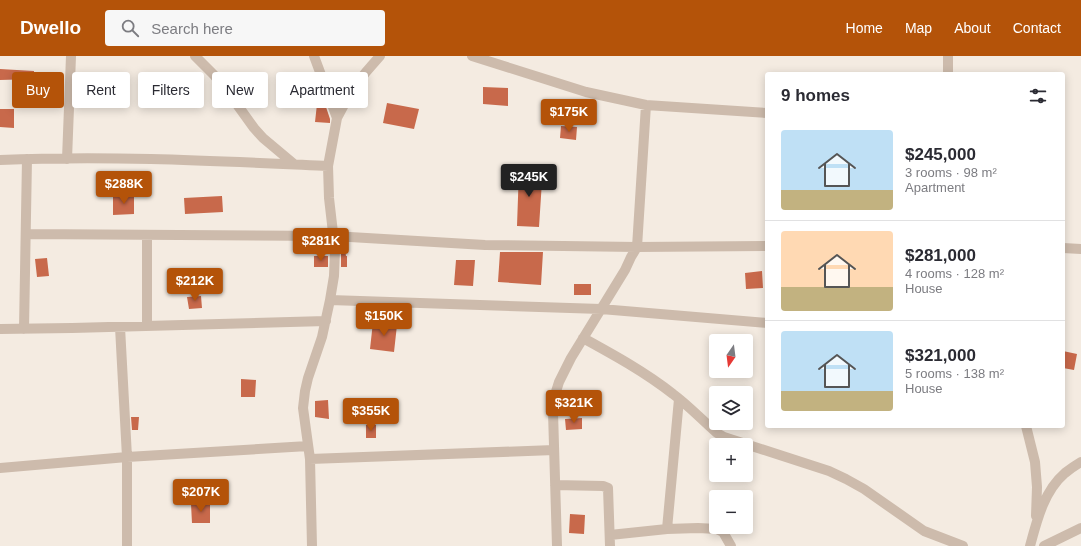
<!DOCTYPE html>
<meta charset="utf-8">
<style>
:root{--surface:#fff;--page:#f7f7f7;--text:#2b2b33;--muted:#7c7c81;--line:#e1e1e2;--accent:#b45309}
body{margin:0;font-family:Helvetica,sans-serif;background:var(--page);color:var(--text);height:100vh;display:flex;flex-direction:column;font-size:15px;white-space:nowrap}
*{box-sizing:border-box;margin:0}
p{font-size:13px;color:var(--muted)}
.icon{flex:none;width:22px;height:22px;fill:none;stroke:currentColor;stroke-width:2;stroke-linecap:round;stroke-linejoin:round}
.map{position:relative;flex:1;overflow:hidden}
.drawer{position:absolute;left:765px;top:16px;width:300px;height:356px;display:flex;flex-direction:column;background:var(--surface);border-radius:4px;box-shadow:0 2px 10px #0003}
.drawer>*{flex:none}
.banner{position:absolute;left:12px;top:16px;width:380px;height:36px;display:flex;gap:8px}
.needle{width:26px;rotate:194deg}
.buttons{position:absolute;left:709px;top:278px;display:grid;gap:8px}
.buttons a{display:grid;place-items:center;width:44px;height:44px;border-radius:4px;background:var(--surface);box-shadow:0 2px 10px #0003;font-size:20px}
.price{position:absolute;translate:-50% -34px;padding:0 9px;border-radius:4px;background:var(--accent);color:#fff;font-size:13px;line-height:26px;filter:drop-shadow(0 1px 2px #0008)}
.price::after{content:'';position:absolute;left:50%;top:24px;width:12px;height:9px;margin-left:-6px;background:inherit;clip-path:polygon(0 0,100% 0,50% 100%)}
.price.on{background:#222;color:#fff}
ul{padding:0;list-style:none}
li{display:flex;align-items:center;gap:12px;height:100px;padding:0 16px}
li+li{border-top:1px solid var(--line)}
li span{display:grid;place-items:center;flex:none;width:112px;height:80px;border-radius:4px;color:#555}
li>.icon{margin-inline-start:auto}
span .icon{width:48px;height:48px;fill:#fffc;stroke-width:1}
li b{font-size:17px}
h2{display:flex;justify-content:space-between;align-items:center;height:48px;padding:0 16px;font-size:17px}
.chip{padding:0 14px;border-radius:4px;background:var(--surface);box-shadow:0 2px 10px #0003;font-size:14px;line-height:36px}
.chip.on{background:var(--accent);color:#fff}
header{display:flex;align-items:center;gap:24px;box-sizing:border-box;height:56px;padding:0 20px;background:var(--accent);color:#fff}
header strong{font-size:19px}
nav{display:flex;gap:22px;margin-inline-start:auto;font-size:14px}
.search{width:280px;height:36px;background:var(--page);display:flex;align-items:center;gap:10px;box-sizing:border-box;padding:0 14px;border-radius:4px;color:var(--muted);font-size:15px}
.map>svg:first-child{display:block}
.building{fill:#c8694b}
.lines{fill:none;stroke-linecap:round;stroke-linejoin:round}
.minor{stroke:#cdbbac;stroke-width:10}
</style>
<header>
<strong>Dwello</strong>
<div class="search"><svg class="icon" aria-label="search" viewBox="0 0 24 24"><circle cx="10" cy="10" r="6"/><path d="M15 15l6 6"/></svg>Search here</div>
<nav><a>Home</a><a>Map</a><a>About</a><a>Contact</a></nav>
</header>
<div class="map">
<svg width="1081" height="490" viewBox="0 0 1081 490">
<rect width="100%" height="100%" fill="#f4ebe1"/>
<path class="building" d="M0 13 34 15V23L0 24Z
M483 31 508 32V50L483 48Z
M318 39H322L330 63V67L315 66Z
M387 47 419 53 414 73 383 67Z
M0 53H14V72L0 71Z
M561 70 577 71 576 84 560 82Z
M519 113 539 114 538 125H542L539 171 517 170Z
M134 139V158L113 159V140Z
M222 140 223 156 185 158 184 142Z
M341 187H344L346 200H347V211H341Z
M500 196H543L541 229 498 226Z
M314 200H328V211H314Z
M47 202 49 220 37 221 35 203Z
M456 204H475L473 230 454 229Z
M762 215 763 232 746 233 745 217Z
M574 228H591V239H574Z
M201 240 202 252 189 253 187 241Z
M373 266 397 269 394 296 370 293Z
M1063 295 1077 298 1074 314 1063 312Z
M241 323 256 324 255 341H241Z
M328 344 329 363 315 361V345Z
M131 361H139L138 374H132Z
M582 362V373L566 374 565 363Z
M366 369H376V382H366Z
M191 448H210V467H192Z
M570 458 585 459 584 478 569 477Z"/>
<g class="lines">
<path class="minor" d="M195 0 214 19 236 47 254 72 263 82 294 108
M314 0 337 62
M472 0 586 36 646 49 767 57
M948 0V18
M67 103 71 0
M0 104C109 99 219 105 328 110
M26 178 333 180 485 189 637 191 767 190
M147 179V270
M1063 192 1081 193
M330 244 601 253 767 267
M120 271 127 401V490
M0 273 72 272 326 265
M24 273 27 103
M583 282C614 299 645 316 673 338 688 349 702 364 717 377L724 381 829 415 846 423 864 433 924 475 963 490
M1026 370 1035 406 1037 431 1036 460
M310 403 554 394
M0 412 127 401 308 390
M555 429 603 430 608 432 610 490
M667 473 679 343
M610 479 667 473 698 472 717 473 723 476 731 490
M312 490 310 403 303 352 305 335 308 322 322 281 330 244 334 220 335 194 329 142 328 110 337 62 352 34 366 16 380 0
M557 490 553 356 554 342 559 326 571 302 625 214 631 201 637 191 646 49
M1030 490C1037 464 1044 435 1065 417 1070 413 1076 409 1081 406
M1044 490 1081 472"/>
</g>
</svg>
<div class="buttons">
<a><svg class="needle" viewBox="-14 -14 28 28"><path d="M0-13l5 13h-10z" fill="#e53935"/><path d="M0 13l5-13h-10z" fill="#7c7c81"/></svg></a>
<a><svg class="icon" aria-label="layers" viewBox="0 0 24 24"><path d="M12 4l9 5-9 5-9-5zM3 14l9 5 9-5"/></svg></a>
<a>+</a>
<a>−</a>
</div>
<b class="price" style="left:569px;top:77px">$175K</b>
<b class="price on" style="left:529px;top:142px">$245K</b>
<b class="price" style="left:124px;top:149px">$288K</b>
<b class="price" style="left:321px;top:206px">$281K</b>
<b class="price" style="left:195px;top:246px">$212K</b>
<b class="price" style="left:384px;top:281px">$150K</b>
<b class="price" style="left:574px;top:368px">$321K</b>
<b class="price" style="left:371px;top:376px">$355K</b>
<b class="price" style="left:201px;top:457px">$207K</b>
<div class="banner">
<a class="chip on">Buy</a>
<a class="chip">Rent</a>
<a class="chip">Filters</a>
<a class="chip">New</a>
<a class="chip">Apartment</a>
</div>
<section class="drawer">
<h2>9 homes<svg class="icon" aria-label="filters" viewBox="0 0 24 24"><path d="M4 7h16M4 17h16"/><circle cx="9" cy="7" r="2"/><circle cx="15" cy="17" r="2"/></svg></h2>
<ul>
<li><span style="background:linear-gradient(#bfe0f5 75%,#c2b280 0)"><svg class="icon" aria-label="home" viewBox="0 0 24 24"><path d="M3 11l9-7 9 7M6 9v11h12V9"/></svg></span><div><b>$245,000</b><p>3 rooms · 98 m²</p><p>Apartment</p></div></li>
<li><span style="background:linear-gradient(#ffd9b3 70%,#c2b280 0)"><svg class="icon" aria-label="home" viewBox="0 0 24 24"><path d="M3 11l9-7 9 7M6 9v11h12V9"/></svg></span><div><b>$281,000</b><p>4 rooms · 128 m²</p><p>House</p></div></li>
<li><span style="background:linear-gradient(#bfe0f5 75%,#c2b280 0)"><svg class="icon" aria-label="home" viewBox="0 0 24 24"><path d="M3 11l9-7 9 7M6 9v11h12V9"/></svg></span><div><b>$321,000</b><p>5 rooms · 138 m²</p><p>House</p></div></li>
</ul>
</section>
</div>
